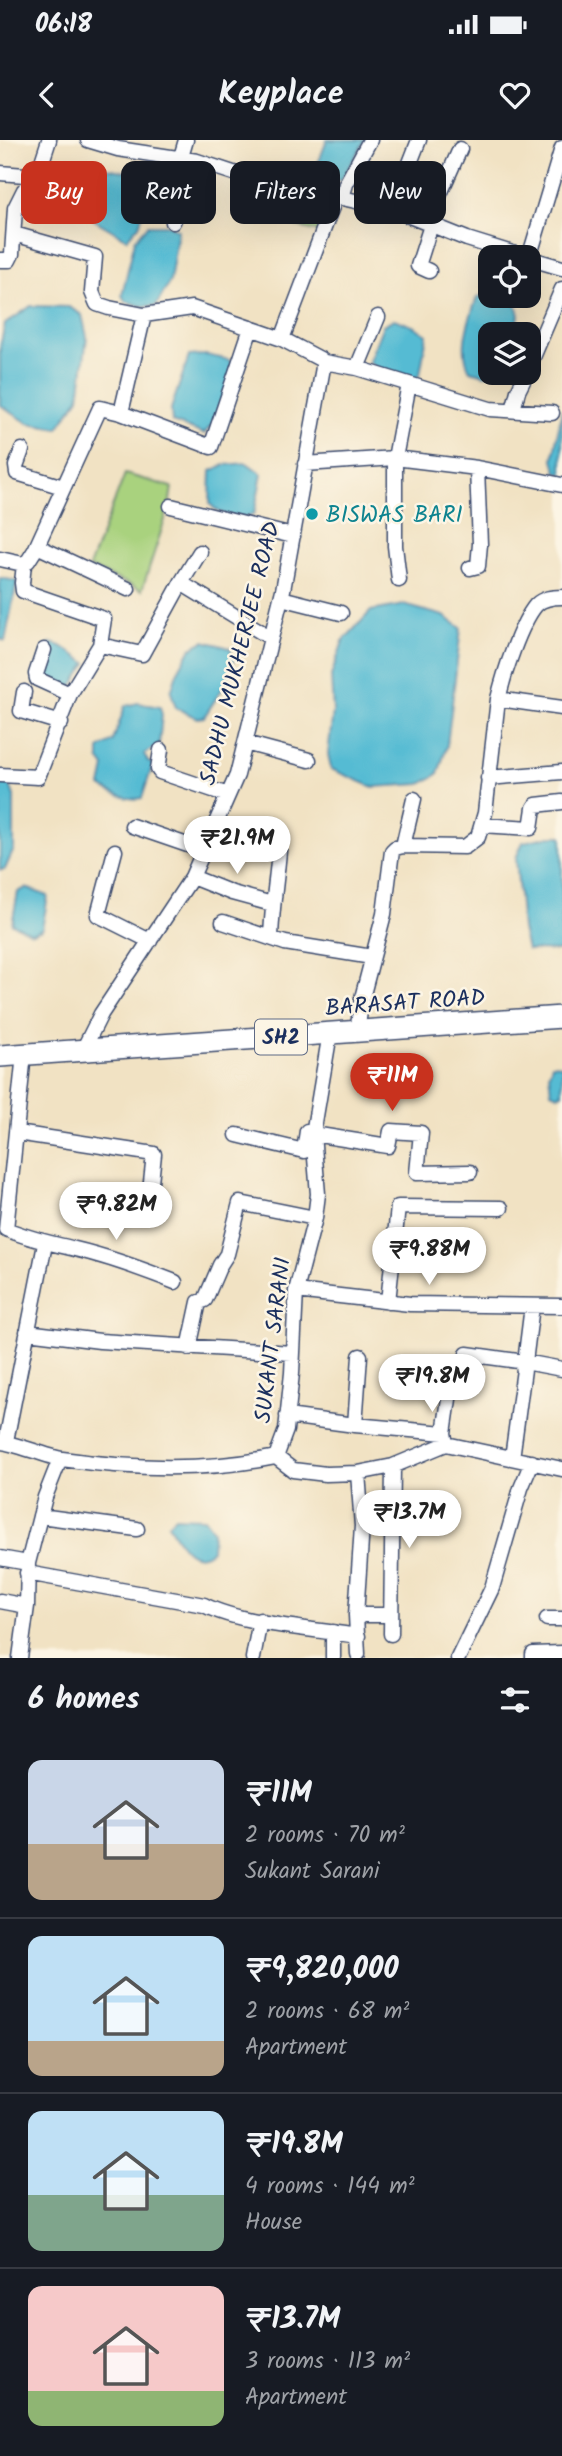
<!DOCTYPE html>
<meta charset="utf-8">
<style>
:root{--surface:#171b24;--page:#242831;--text:#f1f3f6;--muted:#9ea1a6;--line:#363941;--accent:#c8321e}
body{margin:0;font-family:Kalam,sans-serif;background:var(--page);color:var(--text);height:100vh;display:flex;flex-direction:column;font-size:26px;white-space:nowrap}
*{box-sizing:border-box;margin:0}
p{font-size:23px;color:var(--muted)}
.icon{flex:none;width:38px;height:38px;fill:none;stroke:currentColor;stroke-width:2;stroke-linecap:round;stroke-linejoin:round}
.map{position:relative;height:1518px;overflow:hidden}
.details{display:flex;flex-direction:column;background:var(--surface);flex:1}
.details>*{flex:none}
.top-card{position:absolute;left:21px;top:21px;width:522px;height:63px;display:flex;gap:14px}
.buttons{position:absolute;left:478px;top:105px;display:grid;gap:14px}
.buttons a{display:grid;place-items:center;width:63px;height:63px;border-radius:14px;background:var(--surface);box-shadow:0 7px 28px #0002;font-size:35px}
.price{position:absolute;translate:-50% -60px;padding:0 16px;border-radius:24px;background:#fff;color:#222;font-size:23px;line-height:46px;filter:drop-shadow(0 2px 4px #0008)}
.price::after{content:'';position:absolute;left:50%;top:42px;width:21px;height:16px;margin-left:-10px;background:inherit;clip-path:polygon(0 0,100% 0,50% 100%)}
.price.selected{background:var(--accent);color:#fff}
ul{padding:0;list-style:none}
li{display:flex;align-items:center;gap:21px;height:175px;padding:0 28px}
li+li{border-top:2px solid var(--line)}
li span{display:grid;place-items:center;flex:none;width:196px;height:140px;border-radius:14px;color:#555}
li>.icon{margin-inline-start:auto}
span .icon{width:84px;height:84px;fill:#fffc;stroke-width:1}
li b{font-size:30px}
h2{display:flex;justify-content:space-between;align-items:center;height:84px;padding:0 28px;font-size:30px}
.pill{padding:0 24px;border-radius:14px;background:var(--surface);box-shadow:0 7px 28px #0002;font-size:24px;line-height:63px}
.pill.selected{background:var(--accent);color:#fff}
.status{display:flex;justify-content:space-between;align-items:center;height:49px;padding:0 35px;background:var(--surface);direction:ltr}
.status svg{height:19px;fill:currentColor}
header{display:flex;justify-content:space-between;align-items:center;height:91px;padding:0 28px;background:var(--surface);font-size:32px;font-weight:600}
.map>svg:first-child{display:block}
.green{fill:#a9d27e;stroke:#62806e;stroke-width:2}
.water{fill:#55bbd3;stroke:#387598;stroke-width:2}
.lines{fill:none;stroke-linecap:round;stroke-linejoin:round}
.street-casing{stroke:#3b4a6d;stroke-width:17}
.primary-casing{stroke:#3b4a6d;stroke-width:24}
.street{stroke:#fff;stroke-width:14}
.primary{stroke:#fff;stroke-width:21}
.culture-dot{fill:#0f9aa8;stroke:#fcf5e5;stroke-width:2.5}
.labels{text-anchor:middle;stroke-width:5;stroke-linejoin:round;paint-order:stroke}
.shield{fill:#fcf5e5;stroke:#5e6a86;stroke-width:2}
.shield-label{font-size:21px;font-weight:bold;fill:#1b2f5e}
.culture-label{font-size:23px;fill:#0d838f;stroke:#fcf5e5;text-anchor:start}
.street-label{font-size:23px;fill:#1b2f5e;stroke:#fcf5e5}
</style>
<div class="status"><b>06:18</b><svg viewBox="0 0 49 12"><path d="M0 12V9h3v3zM5 12V6h3v6zM10 12V3h3v9zM15 12V0h3v12zM26 1h20v11H26zM47 4h2v5h-2z"/></svg></div>
<header><svg class="icon" aria-label="back" viewBox="0 0 24 24"><path d="M15 5l-7 7 7 7"/></svg>Keyplace<svg class="icon" aria-label="heart" viewBox="0 0 24 24"><path d="M12 20l-8-8c-3-5 5-10 8-4 3-6 11-1 8 4z"/></svg></header>
<div class="map">
<svg width="562" height="1518" viewBox="0 0 562 1518">
<rect width="100%" height="100%" fill="#fcf5e5"/>
<filter id="ink" filterUnits="userSpaceOnUse"><feTurbulence type="fractalNoise" baseFrequency=".0143" numOctaves="2"/><feDisplacementMap in="SourceGraphic" scale="14" xChannelSelector="R" yChannelSelector="G"/><feConvolveMatrix kernelMatrix="1 2 1 2 8 2 1 2 1" color-interpolation-filters="sRGB"/></filter>
<filter id="wash" filterUnits="userSpaceOnUse"><feTurbulence type="fractalNoise" baseFrequency=".00686" numOctaves="4" result="noise"/><feDisplacementMap in="SourceGraphic" scale="28" xChannelSelector="R" yChannelSelector="G"/><feGaussianBlur stdDeviation="1.57" result="paint"/><feColorMatrix in="noise" values="0 0 0 0 0 0 0 0 0 0 0 0 0 0 0 0 0 1.4 0 .05"/><feComposite in="paint" operator="in"/></filter>
<g filter="url(#wash)">
<rect width="100%" height="100%" fill="#f1e2c3"/>
<path class="green" d="M303 54 331 61 319 92 292 85Z
M125 334 172 347 169 367 142 450 89 427Z"/>
<path class="water" d="M327 0H365L341 41 314 34Z
M107 28 137 34 149 40 140 84 127 99 91 78C90 58 94 44 107 28Z
M148 85H169L178 90 170 141 156 166H141L125 161 122 155 135 100Z
M490 154 515 160 519 175 515 194H490V233H493L485 235 470 231C458 207 469 181 477 157Z
M31 166 69 167 82 175 87 197 79 258 58 288 28 283 0 265V207L5 184Z
M394 179 415 187 427 195 420 234 416 239 376 228 369 221 383 185Z
M206 215 230 220 234 232 216 280 204 294 172 282 171 269 189 216Z
M562 269V335L556 331 553 319Z
M247 323 262 334 254 374C240 381 220 376 210 364L211 331 224 325Z
M0 438 17 441 5 501 0 499Z
M404 465 444 476 461 488 447 605 438 634 421 644 373 647 331 629 328 614 333 571 331 536 343 501 371 471Z
M204 501 230 508 234 521 224 546 204 577 197 578 176 568 171 552 177 533 191 508Z
M50 503 61 506 87 523 72 546 61 545 39 535Z
M138 563 160 567 162 575 159 605 144 614 148 622 153 624 142 658C129 661 112 654 101 646L105 627 99 619V609L113 601 125 566Z
M0 636H7L14 656V709L5 729 0 730Z
M550 696H562V811L527 810 522 789 516 718 523 702Z
M26 748 48 756 42 789 32 793 12 784 18 752Z
M552 924 562 925V953L558 955 551 952 549 933Z
M175 1377 204 1378 213 1390 212 1410C191 1428 177 1399 168 1384Z"/>
</g>
<g filter="url(#ink)">
<g class="lines">
<defs>
<path id="street" d="M88 0 118 9 197 21 264 43 335 59 342 58 392 69 467 99 525 117
M181 17 186 0
M0 33 37 36
M31 42 81 54
M342 58 346 44 370 0
M392 69 419 0
M173 82 197 21
M427 83 460 9
M14 94 95 117 92 152 97 164 109 168 144 175 192 168 282 199
M528 118 562 128
M529 118 562 8
M0 120H9L12 114 15 68 24 50 38 34 49 0
M429 131 418 126 431 85
M324 222 357 228 490 269 552 273
M357 228 378 177
M528 229 562 149
M513 270 518 251 527 233
M121 273 144 175
M22 310 16 326 17 333 63 347
M305 324 395 318 477 328 562 345
M171 366 293 396
M37 406 128 449
M0 419 23 424 28 421 35 410 100 268 121 273 211 307 251 188
M24 424 22 443 23 451 104 479 100 505
M470 428 478 426 480 404 477 328
M399 440 395 406V318L409 244
M181 443 200 412
M281 458 341 473
M44 510 36 534 37 539 70 554
M24 552 21 571 61 583
M498 559 562 568
M245 603 309 620
M161 610 158 629 160 632 228 655
M0 635 38 637 70 554 100 505 142 514 181 443 271 498
M488 638 562 632
M482 685 531 688 534 668 536 665 562 662
M132 686 205 711
M403 706 414 659
M115 711 98 775 150 801
M192 737 232 753 272 764
M223 782 285 803 372 817
M271 798C272 764 278 732 280 698
M357 892 362 858 384 774 392 711 395 708 403 706 465 707 478 697 485 673 498 559C504 534 520 484 536 465 543 458 552 457 562 457
M83 910 101 874 192 737 237 635 283 450 324 222 320 219 282 199 335 59
M24 914 6 1089C29 1099 51 1103 75 1109 109 1117 142 1129 175 1142
M17 993 154 1014 150 1051
M313 994 388 1006 391 991 421 993 417 1033 470 1032
M237 995 304 1011 307 991
M296 1151 410 1164 562 1166
M388 1162 398 1067 501 1068
M532 1166 525 1222 562 1229
M27 1192 100 1201 292 1213
M189 1208 199 1162 205 1160 220 1125 227 1114 240 1063 315 1078
M467 1214 525 1222 512 1318
M287 1276 355 1285 444 1293 446 1304 562 1329
M355 1285 360 1216
M444 1293 453 1232
M6 1301 45 1104
M0 1302C8 1301 48 1317 62 1319 131 1329 207 1331 276 1317L286 1290 292 1233 296 1151 315 1078 318 1054 313 994 330 893
M276 1317 293 1330 326 1334 358 1333 393 1326 446 1304
M358 1333 362 1386 356 1475 358 1514
M40 1376 137 1389
M0 1418 28 1423
M27 1433 204 1465C241 1484 314 1489 358 1496
M0 1461 27 1466
M356 1475H391
M547 1479H562
M391 1494 393 1326
M20 1518 27 1466 28 1423 45 1357 60 1319
M253 1518 260 1480
M333 1518V1492
M458 1518 492 1448 521 1348 532 1322
M533 1518V1514L562 1513"/>
<path id="primary" d="M0 916 562 877"/>
</defs>
<use href="#street" class="street-casing"/>
<use href="#primary" class="primary-casing"/>
<use href="#street" class="street"/>
<use href="#primary" class="primary"/>
</g>
</g>
<circle class="culture-dot" cx="312" cy="374" r="7"/>
<g class="labels">
<rect class="shield" x="255" y="879.5" width="52" height="35" rx="5"/>
<g class="shield-label">
<text x="281" y="904">SH2</text>
</g>
<g class="culture-label">
<text x="326" y="382">BISWAS BARI</text>
</g>
<g class="street-label">
<text transform="translate(239 513) rotate(-76)" y="8">SADHU MUKHERJEE ROAD</text>
<text transform="translate(405 862) rotate(-4)" y="8">BARASAT ROAD</text>
<text transform="translate(272 1200) rotate(-83)" y="8">SUKANT SARANI</text>
</g>
</g>
</svg>
<div class="buttons">
<a><svg class="icon" aria-label="locate" viewBox="0 0 24 24"><circle cx="12" cy="12" r="6"/><path d="M12 2v4M12 18v4M2 12h4M18 12h4"/></svg></a>
<a><svg class="icon" aria-label="layers" viewBox="0 0 24 24"><path d="M12 4l9 5-9 5-9-5zM3 14l9 5 9-5"/></svg></a>
</div>
<b class="price" style="left:237px;top:736px">₹21.9M</b>
<b class="price selected" style="left:392px;top:973px">₹11M</b>
<b class="price" style="left:116px;top:1102px">₹9.82M</b>
<b class="price" style="left:429px;top:1147px">₹9.88M</b>
<b class="price" style="left:432px;top:1274px">₹19.8M</b>
<b class="price" style="left:409px;top:1410px">₹13.7M</b>
<div class="top-card">
<a class="pill selected">Buy</a>
<a class="pill">Rent</a>
<a class="pill">Filters</a>
<a class="pill">New</a>
</div>
</div>
<section class="details">
<h2>6 homes<svg class="icon" aria-label="filters" viewBox="0 0 24 24"><path d="M4 7h16M4 17h16"/><circle cx="9" cy="7" r="2"/><circle cx="15" cy="17" r="2"/></svg></h2>
<ul>
<li><span style="background:linear-gradient(#c9d6e8 60%,#b9a48a 0)"><svg class="icon" aria-label="home" viewBox="0 0 24 24"><path d="M3 11l9-7 9 7M6 9v11h12V9"/></svg></span><div><b>₹11M</b><p>2 rooms · 70 m²</p><p>Sukant Sarani</p></div></li>
<li><span style="background:linear-gradient(#bfe0f5 75%,#b9a48a 0)"><svg class="icon" aria-label="home" viewBox="0 0 24 24"><path d="M3 11l9-7 9 7M6 9v11h12V9"/></svg></span><div><b>₹9,820,000</b><p>2 rooms · 68 m²</p><p>Apartment</p></div></li>
<li><span style="background:linear-gradient(#bfe0f5 60%,#7fa58c 0)"><svg class="icon" aria-label="home" viewBox="0 0 24 24"><path d="M3 11l9-7 9 7M6 9v11h12V9"/></svg></span><div><b>₹19.8M</b><p>4 rooms · 144 m²</p><p>House</p></div></li>
<li><span style="background:linear-gradient(#f6c9c9 75%,#8fb573 0)"><svg class="icon" aria-label="home" viewBox="0 0 24 24"><path d="M3 11l9-7 9 7M6 9v11h12V9"/></svg></span><div><b>₹13.7M</b><p>3 rooms · 113 m²</p><p>Apartment</p></div></li>
</ul>
</section>
